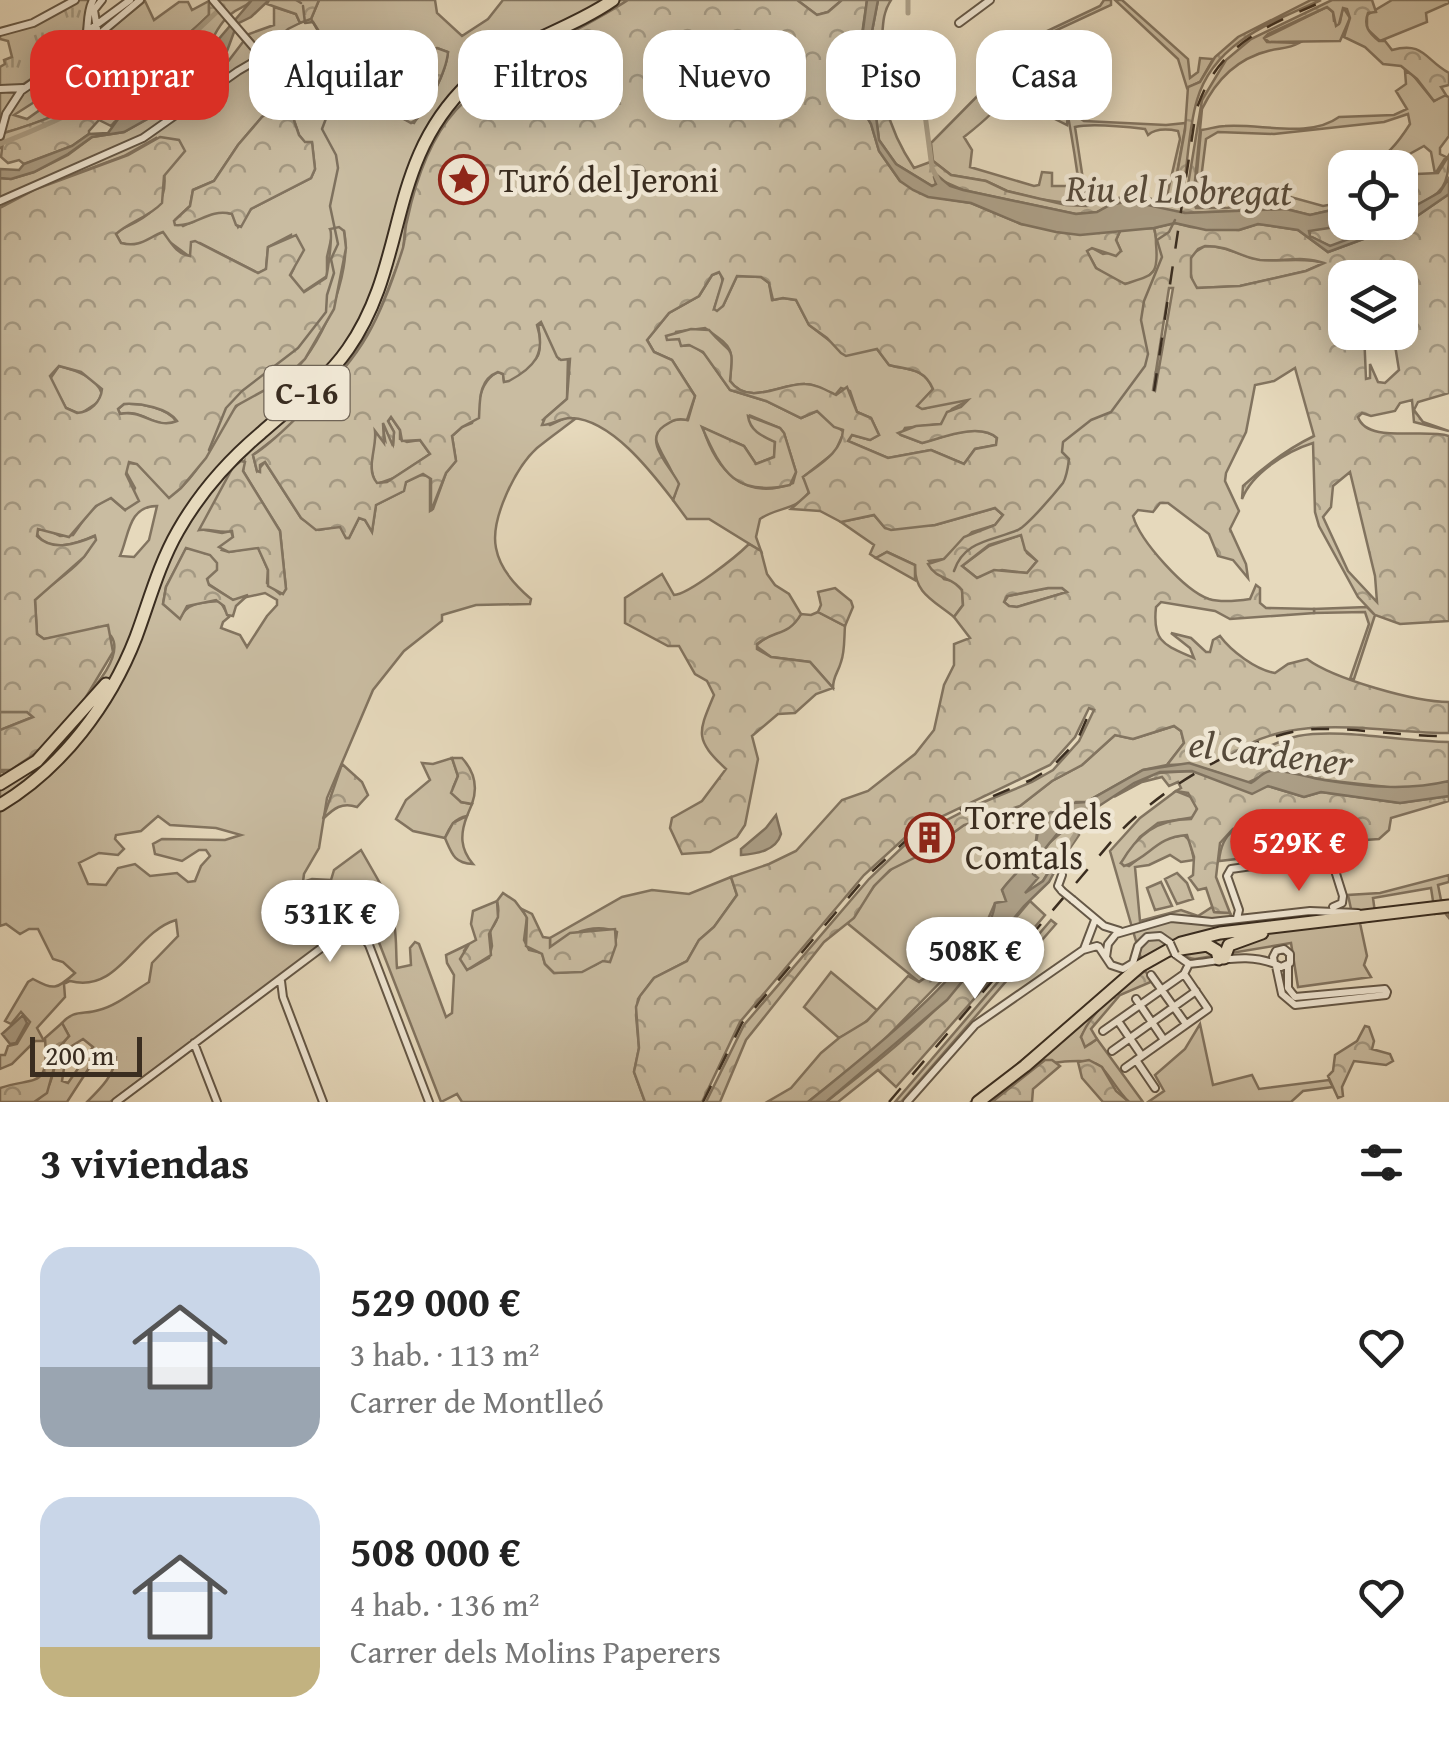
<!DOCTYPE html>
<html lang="es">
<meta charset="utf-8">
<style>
:root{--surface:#fff;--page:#f6f6f6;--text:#222;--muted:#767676;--accent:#d93025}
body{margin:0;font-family:"Gentium Book Plus",serif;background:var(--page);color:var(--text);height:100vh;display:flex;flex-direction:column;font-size:38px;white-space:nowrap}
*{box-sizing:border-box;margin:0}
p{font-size:32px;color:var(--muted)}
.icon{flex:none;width:55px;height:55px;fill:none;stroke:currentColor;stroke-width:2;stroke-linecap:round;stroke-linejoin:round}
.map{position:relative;height:1102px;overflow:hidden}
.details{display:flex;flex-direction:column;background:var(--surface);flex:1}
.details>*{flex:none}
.top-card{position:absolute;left:30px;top:30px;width:1390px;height:90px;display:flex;gap:20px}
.controls{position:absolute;left:1328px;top:150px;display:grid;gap:20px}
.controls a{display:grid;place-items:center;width:90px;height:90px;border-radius:20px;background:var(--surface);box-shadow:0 5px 25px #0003;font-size:50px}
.scale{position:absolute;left:30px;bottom:25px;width:112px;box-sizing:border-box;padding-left:10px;border:5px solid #3a2d20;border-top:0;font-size:28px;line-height:35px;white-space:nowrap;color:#3a2d20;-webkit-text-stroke:8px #efe6d3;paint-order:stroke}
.price{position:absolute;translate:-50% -85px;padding:0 22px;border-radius:35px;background:#fff;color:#222;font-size:32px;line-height:65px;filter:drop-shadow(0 2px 5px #0008)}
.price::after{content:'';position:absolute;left:50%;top:60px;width:30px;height:22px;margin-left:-15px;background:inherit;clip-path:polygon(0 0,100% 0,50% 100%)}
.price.selected{background:var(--accent);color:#fff}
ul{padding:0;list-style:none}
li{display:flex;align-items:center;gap:30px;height:250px;padding:0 40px}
li span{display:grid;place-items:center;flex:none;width:280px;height:200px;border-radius:30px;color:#555}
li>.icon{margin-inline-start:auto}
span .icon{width:120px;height:120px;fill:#fffc;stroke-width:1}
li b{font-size:42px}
h2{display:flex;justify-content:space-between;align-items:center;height:120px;padding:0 40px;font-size:42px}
.chip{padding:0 35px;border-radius:30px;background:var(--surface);box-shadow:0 5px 25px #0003;font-size:35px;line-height:90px}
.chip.selected{background:var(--accent);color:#fff}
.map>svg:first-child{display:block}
.green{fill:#c9bca1;stroke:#827460;stroke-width:2.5;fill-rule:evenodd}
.forest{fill:url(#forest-crowns);stroke:#827460;stroke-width:2.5;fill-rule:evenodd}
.park{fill:url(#park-tufts);stroke:#827460;stroke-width:2.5}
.water{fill:#ac9f87;stroke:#7e715e;stroke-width:2.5}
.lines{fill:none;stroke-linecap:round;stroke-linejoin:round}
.stream{stroke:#7e715e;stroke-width:2.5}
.canal{stroke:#ac9f87;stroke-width:5}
.minor-casing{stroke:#655847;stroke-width:10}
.highway-casing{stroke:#3a2d20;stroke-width:15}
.minor{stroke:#efe6d3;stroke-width:6}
.highway{stroke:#e6d9bc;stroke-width:11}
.rail{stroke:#3a2d20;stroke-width:2.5;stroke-dasharray:18 18;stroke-linecap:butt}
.minor-bridge-casing{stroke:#655847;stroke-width:10;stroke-linecap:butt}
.minor-bridge{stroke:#efe6d3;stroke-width:6}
.labels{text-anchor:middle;stroke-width:9;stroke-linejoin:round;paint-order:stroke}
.shield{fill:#efe6d3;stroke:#706456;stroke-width:2.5}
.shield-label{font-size:32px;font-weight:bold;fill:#3a2d20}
.poi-label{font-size:35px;fill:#3a2d20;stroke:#efe6d3;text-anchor:start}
.water-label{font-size:38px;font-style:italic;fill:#564a3a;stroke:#efe6d3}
</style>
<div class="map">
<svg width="1449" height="1102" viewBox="0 0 1449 1102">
<defs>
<pattern id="forest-crowns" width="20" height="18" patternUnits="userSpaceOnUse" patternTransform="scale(2.5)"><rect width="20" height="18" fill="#c9bca1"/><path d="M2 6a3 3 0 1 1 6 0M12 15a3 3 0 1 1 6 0" fill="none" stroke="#a49983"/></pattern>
<pattern id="park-tufts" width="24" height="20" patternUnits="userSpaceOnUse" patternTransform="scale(2.5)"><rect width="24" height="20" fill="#c9bca1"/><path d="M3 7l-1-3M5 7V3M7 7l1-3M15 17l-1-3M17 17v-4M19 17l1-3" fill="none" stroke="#a49983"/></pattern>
</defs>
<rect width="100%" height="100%" fill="#e6d9bc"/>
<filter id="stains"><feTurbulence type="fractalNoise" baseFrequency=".002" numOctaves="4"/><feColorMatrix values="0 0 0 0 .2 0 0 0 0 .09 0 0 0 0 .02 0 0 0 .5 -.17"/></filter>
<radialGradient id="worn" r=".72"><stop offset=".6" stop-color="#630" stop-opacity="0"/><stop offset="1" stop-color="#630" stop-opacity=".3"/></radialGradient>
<path class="green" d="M319 0H435L437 13 462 36 488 19 503 0H628L592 24 532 53 435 139 406 221 403 251 375 323 340 375 288 428 253 455 257 471 265 462 301 518 319 530 340 526 346 538H349L359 518 365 520 372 531 376 505 403 491 406 482 420 475 430 476V511L433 509 446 473 456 461 452 436 462 427 472 423C480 405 478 382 498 372L503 374 504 381C539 358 543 364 538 323L544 326 559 359 568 357 567 399 543 420 550 425 567 417 575 419C562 429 549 438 537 448 516 467 490 519 496 548 500 569 515 585 531 599L530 604 476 605 442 615V621L404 651 373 690 327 798 319 848 304 874 303 882 312 879 331 880 334 870 361 850 385 892 384 901C399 918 395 946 397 968L411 965 410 948 415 942 419 944 446 1017 452 1013 454 975 447 963 446 955 469 944 464 951 471 968 489 958 492 946 490 930C498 922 500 912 497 901L503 893 515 901 527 917 524 940 529 950 542 953 545 964 554 973C583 972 614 966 617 932 593 922 569 934 550 948V938L622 897 652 890 689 894 731 877 737 895 714 927 699 940 687 961 654 978 638 999 636 1015 639 1048 634 1072 645 1102H462L457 1094 441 1102 373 927 346 928 110 1102H87C100 1089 114 1076 116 1057L113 1056 89 1068 67 1102H34C60 1087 49 1055 69 1036L62 1023C74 1009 84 1015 99 1010 116 1006 134 991 149 982L152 963 178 936 176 920C135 932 119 994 70 981L64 984 65 997 37 1028 44 1041H35L12 1064 0 1069V1055H5L8 1046 17 1044 30 1022 21 1012 11 1024 5 1021 28 982 33 979C54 990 56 990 75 973L63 962 53 959 38 929H29L20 934 6 924 0 926V770L3 772C24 754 135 669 111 636 107 632 102 630 98 627L82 633 44 639 37 634 35 600C53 580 89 564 94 536 77 544 46 554 36 532L42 527 60 536 73 535C83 521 93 503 111 498L125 510 135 488 125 470 129 463 137 464 169 497C203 474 210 440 233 410 247 393 269 390 286 378 320 353 353 272 344 231H333L327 257V276L303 292 290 276 294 268 291 235 268 247 266 269 258 273 200 243 190 257 167 240 130 245 121 243 116 234 119 230C171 208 171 189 156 138L124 156 36 189 0 208V178L11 179 34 172 68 155 92 137 124 132 150 117 146 114 175 99 204 74 220 72 249 34 274 25V7L296 14 300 23 288 29 270 45 277 58 263 67 268 72 305 64 310 78 322 73 317 60 324 41 311 19ZM345 45 353 46 351 67 378 56 410 57 437 48 448 52C445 78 428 102 414 123L404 119 391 100 368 102 353 87 340 85 338 61ZM278 105 289 106 299 135 305 143H312L315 169 311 178 251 209 238 227 232 214C212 208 201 219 183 226L176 219 190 206 193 190 214 181 238 145 262 117ZM244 462 243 471 280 531 286 589 280 594 267 583 268 570 258 547 229 552 222 550 233 537 231 531 222 533 200 529 220 494ZM157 506 149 540 134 557 120 556C129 536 128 506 157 506ZM186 549 210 556 207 583 233 600 265 593 277 600V605L267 616 247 647 240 635 221 628 223 622 229 617 220 601C203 602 187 602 180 618L163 604 166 587ZM158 816 170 825 216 828 241 835 225 840 162 839 153 844 155 854 182 861 199 850H206L210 856 201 866 195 881 188 882 177 873 150 876 135 864 118 868 106 885 88 884 79 863 99 853 118 855 124 849 115 839 116 835 141 831ZM83 1039 93 1047 68 1083 62 1081 67 1049Z
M797 0H842L828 12 817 15Z
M1104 0H1111V5L1033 41 1029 46 1031 52 1077 116 1084 121 1166 125 1186 123 1173 196 1166 200 1180 139 1178 131C1168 129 1156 128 1148 135L1145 129C1128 127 1091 123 1075 127L1087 206 1039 199 1007 191 986 181 951 175 933 161 931 143 1002 71 1011 84C1002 107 983 122 964 137L972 150 970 167 1034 186 1039 185 1042 172 1052 173V186H1079C1076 162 1072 138 1068 116 1064 92 1028 70 1024 42L1100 6Z
M1115 0H1122L1188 59 1190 78 1198 72 1200 58 1213 59 1200 82 1187 88 1178 59Z
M1392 0H1449V3L1426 13 1427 22 1380 41 1367 29V15Z
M145 1 154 20 179 2H188L192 10 209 1V15C152 71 80 111 4 133L0 149V86L19 87 26 84 30 89 75 57 95 60 102 55 97 40ZM72 78 75 85 27 119 14 115Z
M1327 7 1333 12 1334 21 1340 22 1343 7 1350 18 1340 41 1269 42 1264 38Z
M1405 71 1412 74 1434 101 1444 95 1449 97V136L1440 148V154L1446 157 1435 174 1431 152 1424 146 1386 167H1365C1385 159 1398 143 1410 124L1408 114 1384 122 1274 134 1218 132 1206 139 1198 203 1201 208 1194 205 1201 130C1209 129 1218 126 1225 126 1260 123 1309 139 1339 117L1394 115 1407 109 1396 91 1406 84Z
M1154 228 1160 256 1157 267 1145 280 1125 284 1112 279 1096 268 1086 250 1092 248 1103 254 1121 251 1116 240 1121 229Z
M1205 246C1225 246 1235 253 1252 258 1276 264 1301 256 1325 263L1306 271 1240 286 1197 288 1193 284 1189 266 1192 254Z
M720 272 723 282 714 309 723 306 737 276 761 277 769 283 772 300 783 298 796 300 809 325 834 344 877 349 889 365C907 370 924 367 933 389L918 406 923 409 963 398 969 400 952 409 941 424 905 428 901 435 922 443C942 437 979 422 997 438L996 445 975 449 964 464 931 450 888 458 848 441 852 435 870 440 879 435 871 418 857 412 850 391 841 388 835 395C826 391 816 384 805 384 781 383 749 407 730 381 733 346 733 348 705 328L676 332 674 339H679L682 346 692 345 705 354 730 390 766 401 801 418 817 411 844 432 835 452 803 477 810 490C799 511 778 506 760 519L756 537 761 551 709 519H687L673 500C684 476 660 460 655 436 660 423 675 417 688 420L695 396 672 360 654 352 647 340 669 313 699 296 712 275ZM751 416 780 428 784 433 796 472 793 483C745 502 716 470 703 428L744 446 756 464 774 457 775 442 757 431Z
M59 366C75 370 97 377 102 394L97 403 80 414 66 408 50 379Z
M124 404C141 403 168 408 177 422 153 430 144 408 120 414L118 409Z
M391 417 400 430V439L407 442 420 440 430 454 394 478 377 484C366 470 375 445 376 429L385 440 382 421 393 444 394 432 388 421Z
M995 508 1003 515 995 525 972 532 944 559 929 561 944 579 953 581 962 590 963 605 954 617C933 600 914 593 915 565L887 552 876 558 870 554 874 545 841 522 874 515 885 528 935 525Z
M1021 535 1027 553 1037 561 1027 573 1002 570 977 578 962 566 989 546Z
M1048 588H1062L1067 592 1017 607 1009 606 1004 602 1008 596Z
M1367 607 1375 615 1354 679H1350L1369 624 1365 612 1314 613V609Z
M818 612 845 626C844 638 845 651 841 662 838 673 833 676 833 688L810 662 771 657 756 646C773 628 787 637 801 614L811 615Z
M0 712H27L33 717 0 730Z
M1174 726 1181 731 1184 743 1167 765 1143 770 1086 802H1076L1072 810 1062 814 1051 812C1030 826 1041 829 1034 848 1027 866 1013 875 1002 890L1007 901 995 903 982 933 961 961 944 965 919 982 847 923 877 882 896 865 928 851 964 825 1020 806 1052 781 1082 765 1115 735 1133 739Z
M452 758 458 776 453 788 461 802 472 804 467 816C455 818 450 826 445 838L413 831 396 819 406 800 430 780 422 763 433 764Z
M1176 791 1191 797 1197 808 1195 817 1158 823 1140 837 1121 863 1129 866 1163 839 1184 835 1190 841 1194 860 1181 862 1170 855 1149 865 1135 867 1140 921 1181 910 1198 916 1212 907 1215 912 1230 913 1234 923 1351 909 1348 895 1380 893 1449 875V882L1438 885 1441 900 1449 902V918L1445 913 1435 914 1431 888 1373 898 1376 920 1360 923 1367 956 1364 965 1371 977 1298 987 1291 943 1195 959C1187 958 1180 953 1171 956 1147 961 1091 1014 1081 1037L1090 1044 1097 1039 1143 1102H1129C1117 1090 1113 1080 1103 1069 1092 1055 1058 1064 1040 1063L992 1102H971L1142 962 1110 851 1140 818Z
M1096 808 1076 821 1074 826 1079 835 1057 867 1053 865 1043 881 1024 895 1035 877V864L1049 843 1062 832 1068 819Z
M1284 817 1311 827 1305 838 1307 851 1219 861C1223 819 1251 827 1284 817Z
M1177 873 1187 883 1193 899 1177 904 1165 879Z
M1161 882 1172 906 1155 910 1147 888Z
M1030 901 1045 915 981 991 965 978Z
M1051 920 1056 924 901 1102H895Z
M831 972 878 1011 861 1026 839 1038 804 1007Z
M1200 1024 1213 1085 1252 1075 1259 1089 1329 1080 1333 1087 1303 1091 1291 1102H1148L1164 1091 1155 1075 1185 1049Z"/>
<path class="forest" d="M212 0H252C245 8 239 7 231 14 219 23 210 43 205 57L190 63 180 83 174 85 162 100H154C141 115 121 112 111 126L99 120 89 131V134L72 146 24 164 19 160 8 163 1 157 4 133C80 111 152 71 209 15V1Z
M269 0H319L311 19 300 23 296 14 267 4Z
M628 0H797L817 15 828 12 842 0H867L861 41 862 107 871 124 879 151 900 181 946 199 971 203 1021 224 1099 233 1121 229 1116 240 1121 251 1116 256 1092 248 1087 251 1096 268 1125 284C1153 275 1159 276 1156 244 1156 239 1156 233 1154 228L1175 223 1191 227 1239 230 1258 224 1298 230 1328 252 1407 223 1449 194V393L1418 402 1414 410 1423 422 1449 431 1414 422 1412 400 1400 403 1395 411 1371 416 1362 413 1358 417C1367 444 1424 428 1449 436V621L1400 624 1375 615 1358 597 1319 526 1315 512 1313 443C1287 451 1252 473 1242 499L1243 486C1266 465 1287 449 1314 436L1295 368 1274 381 1255 385 1246 432 1226 473 1225 481 1239 511 1230 529 1246 564 1248 578 1233 560 1218 556 1209 534 1168 503H1160L1153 512 1138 510 1133 516C1140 541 1185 591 1209 599 1222 603 1237 601 1250 599L1256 585 1260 588V603L1266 608 1314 609V613L1230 619 1215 611 1161 602 1156 607C1152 643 1165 645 1194 658L1190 648 1171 633 1191 638 1206 652H1210L1213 640 1220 636C1231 651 1256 670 1275 673L1288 664 1307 659C1334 679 1415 702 1449 702V733C1378 733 1292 710 1231 755 1251 758 1277 740 1298 736 1342 728 1402 742 1449 742V781L1425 788 1406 789 1324 780 1275 770 1247 783C1219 773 1197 763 1167 765L1184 743 1181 731 1174 726 1133 739 1115 735 1082 765 1052 781 1020 806 964 825 928 851 890 870 874 886 854 918 824 942 746 1040 720 1102H706L744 1025 869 879 912 838 974 806 1032 782 1053 770 1079 741 1094 710 1089 708 1075 737 1050 765 928 823 909 834 864 875 740 1022 702 1102H645L634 1072 639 1048 636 1007 640 996 654 978 687 961 699 940 714 927 737 895 731 877 769 864 796 851 842 800 868 791 915 754 934 730 944 685 954 665V644L970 638 954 617 963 605 962 590C952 576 936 580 928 564L944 559 964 537 995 525 1003 515 995 508 935 525 891 530 885 528 874 515 841 522 820 511 791 509 809 493 803 477C820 464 842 452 843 430L834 427 817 411 801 418 766 401 730 390 703 352 689 345 681 346 679 339 667 340 666 336 691 329 709 330C732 357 734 342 730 381 749 407 781 383 805 384 816 384 826 390 836 395L847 387 857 412 871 418 879 435 870 440 852 435 848 441 888 458 931 450 964 464 975 449 996 445 997 438C979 422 942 438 922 443L901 435 898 433 916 426 941 424 947 412 961 407 968 400 922 409 917 406 933 389C924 367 907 370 889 365L877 349 846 356 841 353 827 338 809 325 796 300 783 298 773 300 769 283 761 277 737 276 723 306 717 311 714 309 723 279 719 272 712 275 699 296 669 313 647 340 654 352 672 360 695 396 687 420C677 418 673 420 664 426 642 441 672 468 679 484L673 500C650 470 611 420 572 418 561 417 552 425 542 425L545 418 567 399 570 359 561 360 557 357 541 322 537 325C546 353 535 367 509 381L504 382 503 374 498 372C478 380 480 401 479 418L462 427 452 436 456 461 446 473 431 511V479L423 474 406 482 404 491 376 505 372 532 365 520 359 518 349 538H346L340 527 316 530 301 518 265 462 260 465V472L257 471 253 455C275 441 291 422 310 405 363 354 380 320 402 251 406 241 404 231 407 221 415 183 430 139 456 110 502 60 572 37 628 0ZM1205 246C1231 246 1239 257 1260 260 1282 262 1302 255 1324 263L1306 271 1240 286 1197 288 1191 277V258L1198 249ZM1345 278H1400V332L1393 333 1399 370 1385 383 1378 382 1370 364V378L1366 379 1364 332H1345ZM1169 288H1173L1155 391 1153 390ZM391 417 400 430 402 441 420 440 430 454 387 482 377 483C365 469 377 449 375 431L384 443 383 423 393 446 394 432 388 421ZM1350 472 1375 576 1377 602 1348 571 1323 517 1331 507 1333 486ZM1021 535 1025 550 1037 561 1027 573 994 570 977 578 962 566 989 545ZM1048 588H1062L1067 592 1017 607 1009 606 1004 602 1007 596Z
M878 0H891C883 12 883 24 882 39 878 88 886 126 914 168L933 161 951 175 986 181 1007 191 1066 205 1087 206 1138 193 1156 201 1173 196 1185 130 1188 87 1200 82 1215 57 1238 37 1311 0H1321C1272 22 1214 42 1197 100 1189 127 1188 158 1184 186L1188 185 1202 100 1226 60 1251 39 1332 0H1372L1376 12 1368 13C1363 26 1369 33 1379 41H1385L1392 50C1424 41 1425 60 1449 73V85L1441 87 1446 95 1434 101 1417 79 1401 66 1383 64 1365 47 1344 37 1350 18 1347 9 1343 8 1339 24 1336 26 1333 12 1327 7 1268 34 1264 38 1267 42 1299 43C1289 49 1279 48 1268 51 1236 59 1216 80 1202 109L1193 201 1196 208H1227L1287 196 1323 206 1345 202V207L1310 215 1286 209 1184 213 1110 205 1097 212 1076 214 963 190 943 181 932 186 896 164 879 140 875 108 864 73Z
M350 42 353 46 349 63 351 67 378 56 410 57 437 48 448 52C447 68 426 116 411 123L404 119 391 100 368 102 353 87 340 85 338 61Z
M1011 84 1054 109 1061 105 1068 112 1067 125 1031 107 1011 101 1007 95Z
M278 105 289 106 299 135 305 142H312L315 169 311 178 251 209 241 227 236 225 232 214C208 208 196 227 175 225L174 221 190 206 193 190 214 181 238 145 262 117Z
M160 137 179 140 185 151 164 176 162 203C149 217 129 222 116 234L121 243C140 248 147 238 163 232 170 241 176 254 190 256L191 242 195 241 258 273 266 269 268 247 296 235 304 250 290 275 304 292 326 278C328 270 333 234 330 229L339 227 344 231 346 248 334 309 305 359 283 380 236 406 206 458 181 488 169 498 137 464 129 462 126 474 139 501 125 510 111 498 96 506 69 537 38 529 37 536C53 552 76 544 95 536L96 540 84 557 35 600 37 634 44 639 108 625 113 652 80 707 52 742 11 770H0V730L33 717 27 712H0V208L36 189 128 155ZM59 366 81 372 102 389C101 402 90 412 77 413L66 408 50 376ZM124 404C141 403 168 408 177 421 156 430 142 409 120 414L118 409Z
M1449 155C1449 184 1443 195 1414 206 1402 201 1400 192 1400 181L1416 174 1438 173Z
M1362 223H1392L1336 246H1330L1309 236 1311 229Z
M748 416 780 428 784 433 796 472 790 485C736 497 722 473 702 427L744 446 756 464 774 457 775 442C762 436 750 431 748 416Z
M241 461 245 462 243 471 280 531 286 589 283 594 268 586V570L258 548 229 552 219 547 233 537 232 531C220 534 211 528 199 530L233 467Z
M749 544 761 551 767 574 775 585 789 594 801 614C788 637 775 629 757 644V649L771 657 810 662 833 688 816 694 795 713 778 714 752 736 758 759 745 825 737 837 710 852 682 854 670 828 672 818 702 801 726 769C694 739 698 733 714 695L707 681 695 674 679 646H668L625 623V598L662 574 674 595C689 594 736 557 749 544Z
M186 548 210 555 217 563V570L207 579 209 585 233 600 248 595 236 606 233 616 227 615 224 606 216 600 187 606 180 619 163 604 166 587Z
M887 552 915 565V580L876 558Z
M835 588 851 601 853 607 845 626 818 612 821 605 818 592Z
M452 758H462C474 771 478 787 472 804L461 802 451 793 458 776Z
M342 764 362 782 368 795 357 807C342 802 334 808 323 819Z
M1192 771 1258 789 1268 786 1304 797 1321 792 1400 803 1449 796V801L1391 818 1389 830 1379 839 1365 840 1352 835H1328L1289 818 1233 829 1220 843 1216 877 1230 913 1214 912 1206 888 1198 890 1189 878 1193 875 1194 857 1187 835C1155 837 1150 858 1124 866L1121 863C1137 835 1157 819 1191 819L1197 809 1188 793 1176 791 1181 788 1178 782 1169 786 1162 777 1142 782 1114 797 1156 773Z
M467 816C460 834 460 849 473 864 454 863 452 854 445 838L453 823Z
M497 901 498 917 489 934 491 955 467 970 460 959 469 944 476 940 471 924 473 911Z
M522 909 532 914 543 937 550 938V947L570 933 615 929 616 945 610 962 603 961 582 972 554 973 545 964 542 954 526 946 527 918Z
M961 961 877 1047 808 1102H767L791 1088 821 1053 839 1038 867 1021 908 976 919 982 944 965Z
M1145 971 1153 981 1120 995 1091 1029 1097 1039 1085 1047 1081 1037C1093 1008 1121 989 1145 971Z
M965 978 981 991 896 1087 878 1070 838 1102H826C875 1064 925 1025 965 978Z
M62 1023 69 1036 60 1046 47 1093 34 1102H0V1088C37 1076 49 1090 45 1038Z
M1365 1026 1369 1027 1374 1041 1372 1049 1390 1054 1393 1061 1386 1065 1354 1061 1342 1087 1343 1096 1338 1098 1328 1076 1333 1071 1335 1055 1357 1041Z
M1045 1060H1052L1060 1066 1033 1089 1032 1102H992Z
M1089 1060 1102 1067 1116 1091 1129 1102H1103L1082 1078 1078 1062Z"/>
<path class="park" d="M78 0H90L80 46 19 87 0 86V67L5 64 4 60 12 57 8 41 0 39V34L33 24Z"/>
<path class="water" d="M252 0H269L251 17 237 24 227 51 197 83 175 99 147 114 151 117 124 132 92 137 68 154 34 172 11 179 0 178V169L19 170 24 164 72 146 89 134 108 133 121 115 140 113 151 105 150 102 162 101 159 95 171 93V84C196 82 211 62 221 46L218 40Z
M867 0H878L864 73 875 108 879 140 896 164 932 186 936 184 934 177 937 175 950 186 963 190 1076 214 1097 212 1110 205 1129 201 1185 213 1286 209 1310 215 1345 207V222L1362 223 1309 231 1310 236 1330 246 1392 223 1400 222V219L1412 212 1407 206 1400 207V193L1405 195 1406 203 1415 206 1440 192 1449 178V194L1407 223 1328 252 1298 230 1258 224 1239 230H1206L1175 223 1154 228 1080 235 1056 232 1021 224 971 203 928 197 913 190 900 181 879 151 871 124 861 107 857 75Z
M1189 763 1251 783C1258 779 1261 773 1270 771 1286 769 1307 778 1324 780 1367 787 1407 791 1449 781V796L1400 803 1321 792 1304 797 1268 786 1252 794 1192 771 1160 772 1134 783 1096 808 1068 819C1057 838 1037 851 1033 874L1038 878 1025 893 1043 881 1053 865 1057 867 1049 882 1024 906 947 1000 826 1102H808C853 1065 990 961 995 903L1006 901 1002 890C1013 874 1029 865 1035 845 1041 828 1033 823 1051 812L1062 814 1072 810 1073 803 1086 802 1143 770Z
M776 815 781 834C776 851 756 854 741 855V849L766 828Z
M23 1015 27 1023 16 1043 10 1044 2 1034Z"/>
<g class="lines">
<path class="stream" d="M296 0 301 3
M209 450 226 408 242 391 298 348 326 312 327 295 334 273 331 259 338 244 330 206 338 168 336 155 322 129 333 100 328 76 319 60 325 41 313 22 305 23 303 6
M954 571C964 540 993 541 1018 530 1028 525 1055 493 1063 483 1067 476 1068 467 1069 459L1062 452 1063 442 1091 420 1111 412 1145 366 1148 354 1141 320 1144 301 1162 257 1157 240 1169 232 1175 220"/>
<path class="canal" d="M908 0V13
M911 91 923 99 932 168 939 182
M0 144C56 122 124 90 171 53 189 39 206 22 223 6
M1053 870 1075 835"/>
<defs>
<path id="minor" d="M213 0 262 57
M959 23 990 0
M97 29 94 10 102 0
M88 31 130 0
M0 32 33 23 75 0
M84 46C90 30 85 15 93 0
M0 89 23 88
M0 136 6 114 21 91 84 47 140 0
M0 201 143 138 238 71 262 57 303 43 313 50 311 66
M1062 875 1058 886 1062 891
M1073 900 1104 926 1120 931
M1237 918 1239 910 1227 876 1231 869 1324 856 1332 861 1343 896 1342 903 1333 907
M1099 947 1111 965 1123 969 1133 963 1138 946 1147 937 1160 936 1170 943
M1084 949 1095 920
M1175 954 1189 964C1221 961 1252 951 1281 967L1290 963V954L1284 949 1276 951 1273 957 1274 963
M1106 957 1108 944 1116 934 1171 918 1212 922 1310 911 1358 913
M1276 966 1282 994 1295 1005 1386 995 1387 992 1385 989 1295 997 1288 988V965
M1151 975 1186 1024
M281 981 283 997 323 1102
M1136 999 1164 1040
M1118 1021 1142 1056
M1103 1031 1184 974 1189 964
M194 1043 217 1102
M1112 1051 1196 991
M1136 1060 1155 1088
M1125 1068 1208 1009 1184 974
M116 1102 344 931 359 930 369 945 429 1102
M907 1102 975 1025 1083 950 1097 946"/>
<path id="highway" d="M0 784 37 761 106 684
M0 805C62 768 110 704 136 637 149 602 159 564 178 531 199 494 229 460 261 433 291 406 325 382 348 349 409 262 385 163 469 83 510 43 567 32 613 0
M1174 950 1207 945 1217 951 1219 959
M1224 958 1229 945 1262 933
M978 1102 1025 1066 1140 966 1181 943 1220 933 1449 906"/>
</defs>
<use href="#minor" class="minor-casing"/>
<use href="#highway" class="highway-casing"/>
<use href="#minor" class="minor"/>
<use href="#highway" class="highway"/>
<path class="rail" d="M1154 391 1196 111C1218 43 1265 27 1326 0
M703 1102 742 1023 866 877 911 836 941 818 1031 780 1051 768 1077 741 1091 709
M889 1102 1117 835C1159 789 1254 730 1318 729 1361 728 1405 737 1449 736"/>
<defs>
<path id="minor-bridge" d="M1062 891 1073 900
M1170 943 1175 954"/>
</defs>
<use href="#minor-bridge" class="minor-bridge-casing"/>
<use href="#minor-bridge" class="minor-bridge"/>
</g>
<defs>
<symbol id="sight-ring" viewBox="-11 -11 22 22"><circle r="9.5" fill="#efe6d3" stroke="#8f2418" stroke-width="1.5"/><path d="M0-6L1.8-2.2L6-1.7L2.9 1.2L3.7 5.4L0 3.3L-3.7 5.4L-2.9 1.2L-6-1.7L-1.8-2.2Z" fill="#8f2418"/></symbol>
<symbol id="building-ring" viewBox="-11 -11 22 22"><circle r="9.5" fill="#efe6d3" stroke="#8f2418" stroke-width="1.5"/><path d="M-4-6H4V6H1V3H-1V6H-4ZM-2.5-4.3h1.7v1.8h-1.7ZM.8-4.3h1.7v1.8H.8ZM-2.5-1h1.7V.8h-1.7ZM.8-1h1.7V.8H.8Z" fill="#8f2418"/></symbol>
</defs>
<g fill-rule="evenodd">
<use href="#sight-ring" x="436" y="152" width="55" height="55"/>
<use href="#building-ring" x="902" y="810" width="55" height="55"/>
</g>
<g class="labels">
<rect class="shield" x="264.5" y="366" width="85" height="54" rx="8"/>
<g class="shield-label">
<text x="307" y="404">C-16</text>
</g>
<g class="poi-label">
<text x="499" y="192">Turó del Jeroni</text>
<text x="965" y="829">Torre dels<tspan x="965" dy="40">Comtals</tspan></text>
</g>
<g class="water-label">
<text transform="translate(1179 190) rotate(1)" y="13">Riu el Llobregat</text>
<text transform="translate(1271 753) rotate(7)" y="13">el Cardener</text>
</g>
</g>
<rect width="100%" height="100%" filter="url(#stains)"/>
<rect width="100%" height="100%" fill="url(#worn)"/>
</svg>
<div class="controls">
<a><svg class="icon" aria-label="locate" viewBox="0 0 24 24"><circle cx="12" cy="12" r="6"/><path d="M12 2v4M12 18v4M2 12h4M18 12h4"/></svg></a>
<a><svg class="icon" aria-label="layers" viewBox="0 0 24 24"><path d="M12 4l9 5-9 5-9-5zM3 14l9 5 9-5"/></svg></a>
</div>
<div class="scale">200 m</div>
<b class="price selected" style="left:1299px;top:894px">529K €</b>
<b class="price" style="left:330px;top:965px">531K €</b>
<b class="price" style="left:975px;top:1002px">508K €</b>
<div class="top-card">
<a class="chip selected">Comprar</a>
<a class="chip">Alquilar</a>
<a class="chip">Filtros</a>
<a class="chip">Nuevo</a>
<a class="chip">Piso</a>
<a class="chip">Casa</a>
</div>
</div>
<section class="details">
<h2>3 viviendas<svg class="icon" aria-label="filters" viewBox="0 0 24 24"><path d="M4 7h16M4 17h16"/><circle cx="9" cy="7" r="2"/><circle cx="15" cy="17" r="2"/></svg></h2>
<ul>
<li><span style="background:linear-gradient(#c9d6e8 60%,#9aa5b1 0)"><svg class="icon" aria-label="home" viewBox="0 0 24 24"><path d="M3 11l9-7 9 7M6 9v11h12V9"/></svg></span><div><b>529 000 €</b><p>3 hab. · 113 m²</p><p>Carrer de Montlleó</p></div><svg class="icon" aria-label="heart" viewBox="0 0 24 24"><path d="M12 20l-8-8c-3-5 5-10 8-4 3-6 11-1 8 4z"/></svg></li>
<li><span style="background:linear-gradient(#c9d6e8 75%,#c2b280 0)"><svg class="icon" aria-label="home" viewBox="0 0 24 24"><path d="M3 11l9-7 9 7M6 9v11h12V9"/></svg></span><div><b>508 000 €</b><p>4 hab. · 136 m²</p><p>Carrer dels Molins Paperers</p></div><svg class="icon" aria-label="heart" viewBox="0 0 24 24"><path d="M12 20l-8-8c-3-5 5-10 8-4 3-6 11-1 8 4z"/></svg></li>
</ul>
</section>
